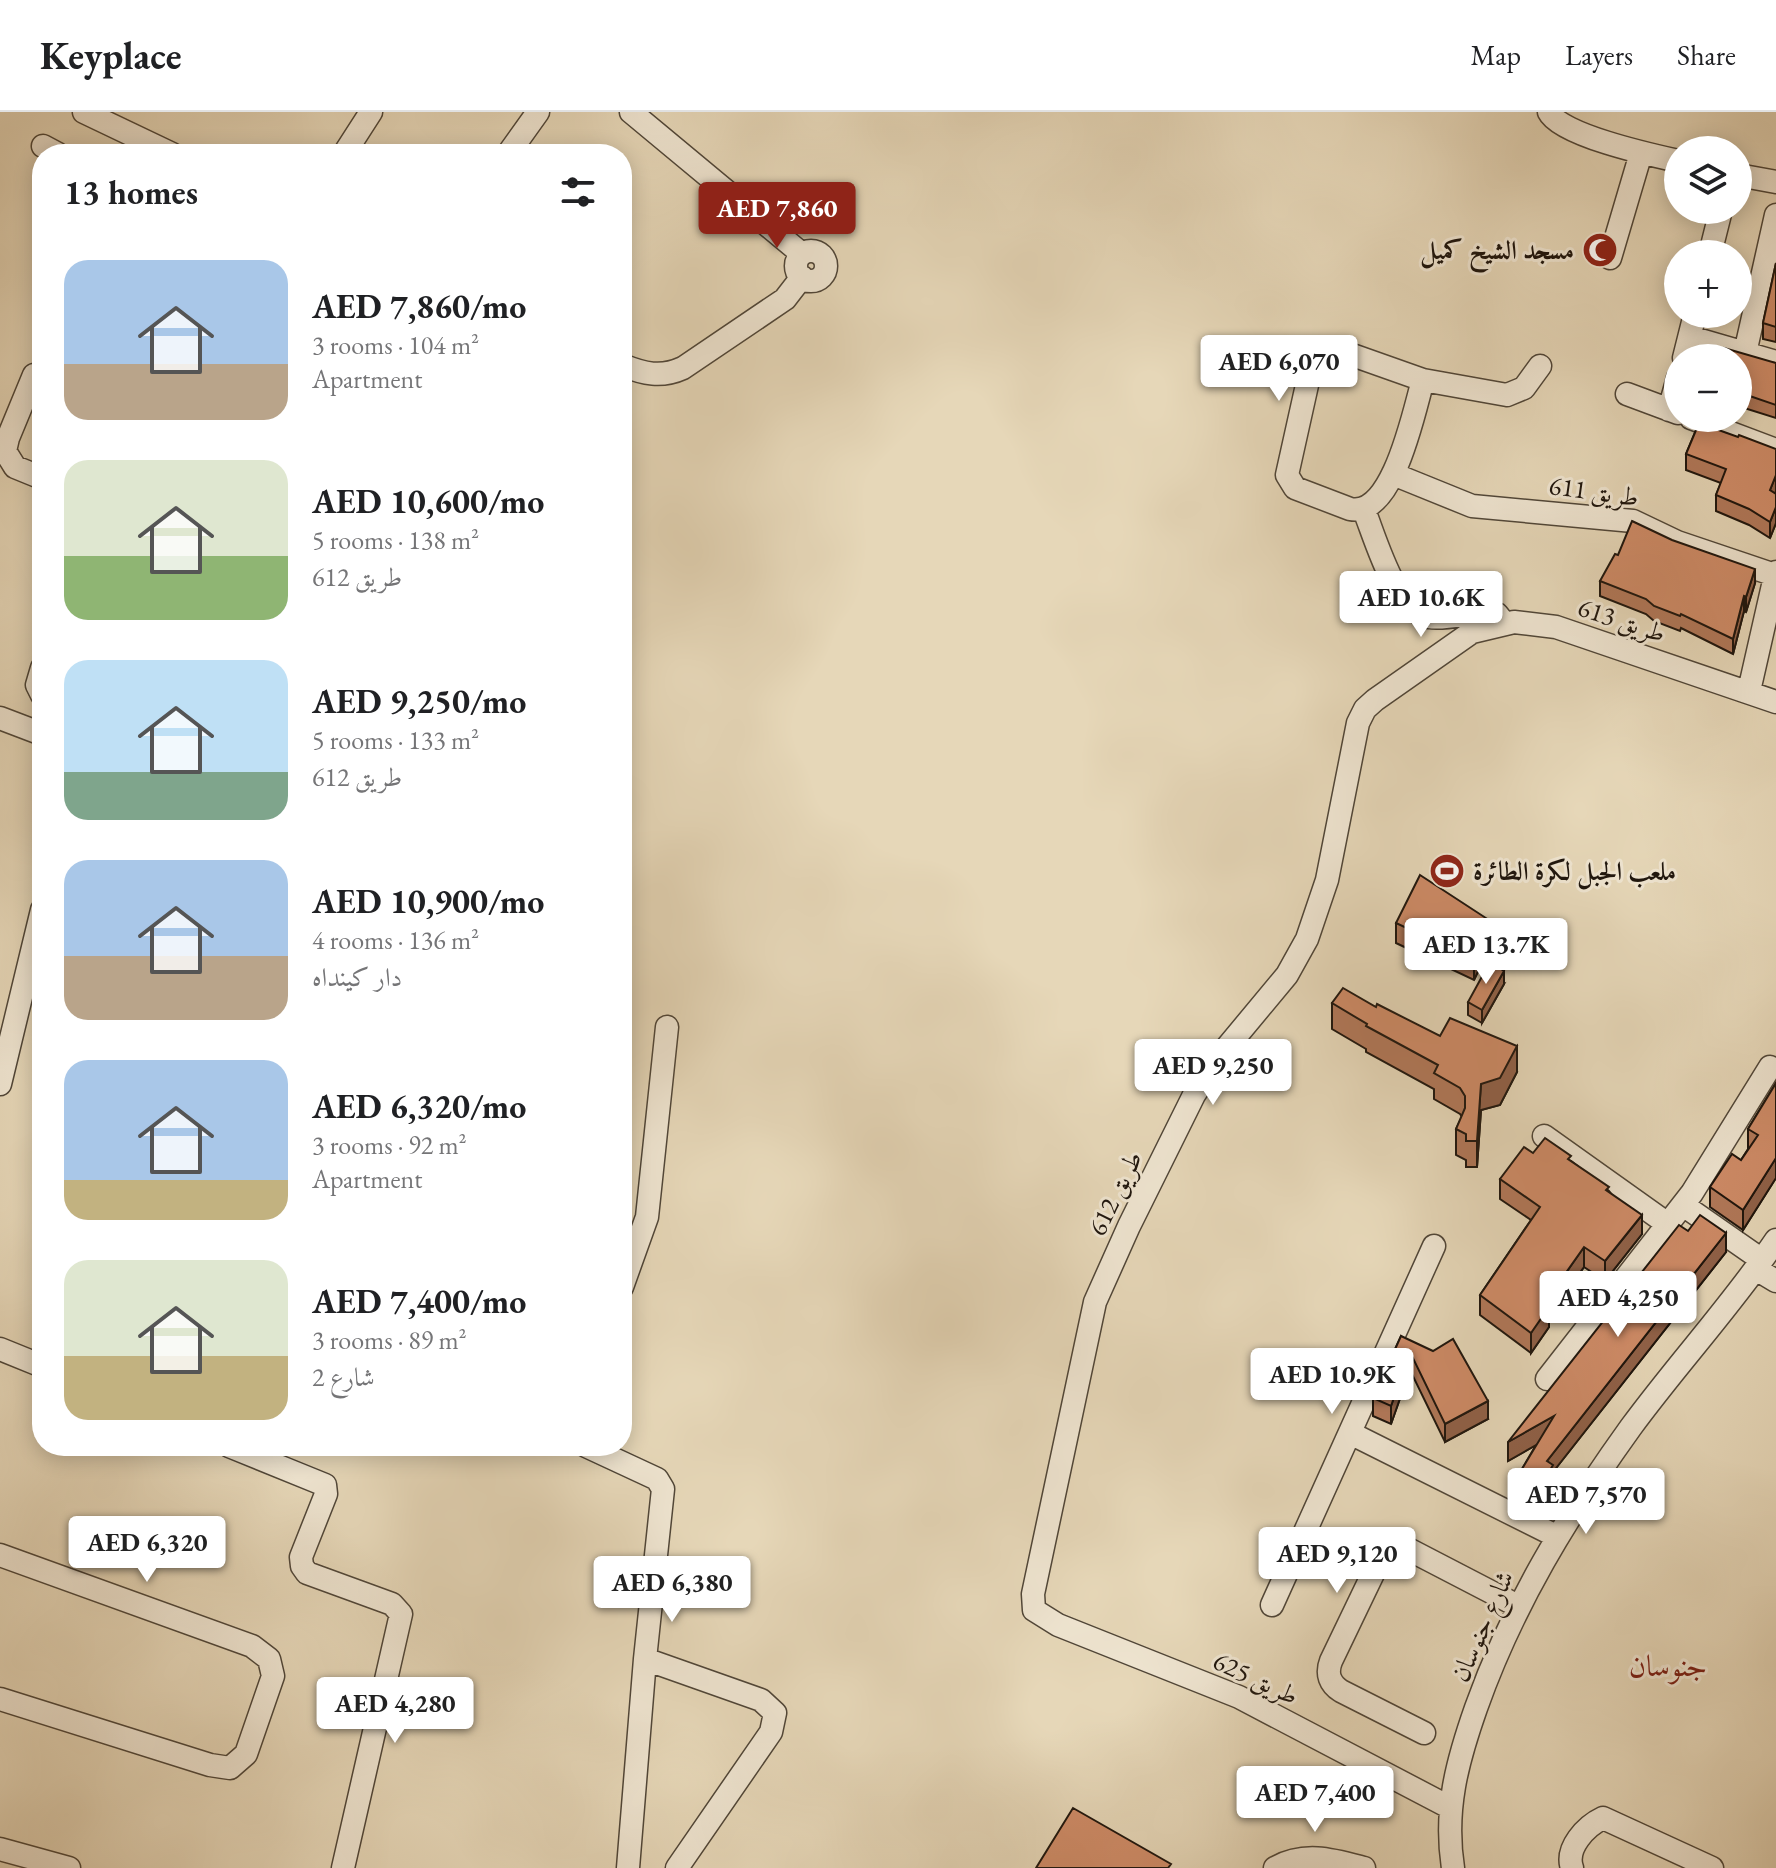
<!DOCTYPE html>
<meta charset="utf-8">
<style>
:root{--surface:#fff;--page:#f6f6f6;--text:#202124;--muted:#757577;--line:#e0e0e0;--accent:#8f2418}
body{margin:0;font-family:"EB Garamond",Amiri,serif;background:var(--page);color:var(--text);height:100vh;display:flex;flex-direction:column;font-size:30px;white-space:nowrap}
*{box-sizing:border-box;margin:0}
p{font-size:26px;color:var(--muted)}
.icon{flex:none;width:44px;height:44px;fill:none;stroke:currentColor;stroke-width:2;stroke-linecap:round;stroke-linejoin:round}
.map{position:relative;flex:1;overflow:hidden}
.drawer{position:absolute;left:32px;top:32px;width:600px;height:1312px;display:flex;flex-direction:column;background:var(--surface);border-radius:32px;box-shadow:0 4px 20px #0003}
.drawer>*{flex:none}
.fabs{position:absolute;left:1664px;top:24px;display:grid;gap:16px}
.fabs a{display:grid;place-items:center;width:88px;height:88px;border-radius:50%;background:var(--surface);box-shadow:0 4px 20px #0003;font-size:40px}
.price{position:absolute;translate:-50% -68px;padding:0 18px;border-radius:8px;background:#fff;color:#222;font-size:26px;line-height:52px;filter:drop-shadow(0 2px 4px #0008)}
.price::after{content:'';position:absolute;left:50%;top:48px;width:24px;height:18px;margin-left:-12px;background:inherit;clip-path:polygon(0 0,100% 0,50% 100%)}
.price.current{background:var(--accent);color:#fff}
ul{padding:0;list-style:none}
li{display:flex;align-items:center;gap:24px;height:200px;padding:0 32px}
li span{display:grid;place-items:center;flex:none;width:224px;height:160px;border-radius:24px;color:#555}
li>.icon{margin-inline-start:auto}
span .icon{width:96px;height:96px;fill:#fffc;stroke-width:1}
li b{font-size:34px}
h2{display:flex;justify-content:space-between;align-items:center;height:96px;padding:0 32px;font-size:34px}
header{display:flex;align-items:center;gap:48px;box-sizing:border-box;height:112px;padding:0 40px;background:var(--surface);border-bottom:2px solid var(--line)}
header strong{font-size:38px}
nav{display:flex;gap:44px;margin-inline-start:auto;font-size:28px}
.map>svg:first-child{display:block}
.lines{fill:none;stroke-linecap:round;stroke-linejoin:round}
.minor-casing{stroke:#504638;stroke-width:25}
.minor{stroke:#efe5d1;stroke-width:22}
.wall{fill:#b17859;stroke:#1e150d;stroke-width:2}
.shaded-wall{fill:#906148;stroke:#1e150d;stroke-width:2}
.building{fill:#ce8b67;stroke:#1e150d;stroke-width:2}
.labels{text-anchor:middle;stroke-width:6;stroke-linejoin:round;paint-order:stroke}
.poi-label{font-size:26px;font-weight:bold;fill:#1e150d;stroke:#efe5d1;text-anchor:end}
.street-label{font-size:26px;fill:#1e150d;stroke:#efe5d1}
.quarter-label{font-size:30px;fill:#7a1f14;stroke:#efe5d1}
</style>
<header>
<strong>Keyplace</strong>
<nav><a>Map</a><a>Layers</a><a>Share</a></nav>
</header>
<div class="map">
<svg width="1776" height="1756" viewBox="0 0 1776 1756">
<rect width="100%" height="100%" fill="#e6d7b8"/>
<filter id="stains"><feTurbulence type="fractalNoise" baseFrequency=".0025" numOctaves="4"/><feColorMatrix values="0 0 0 0 .2 0 0 0 0 .09 0 0 0 0 .02 0 0 0 .5 -.17"/></filter>
<radialGradient id="worn" r=".72"><stop offset=".6" stop-color="#630" stop-opacity="0"/><stop offset="1" stop-color="#630" stop-opacity=".3"/></radialGradient>
<g class="lines">
<defs>
<path id="minor" d="M84 0 172 42
M631 0 802 142
M1549 0C1560 23 1651 43 1678 49
M43 34 58 42
M344 42 371 0
M508 42 538 0
M1738 63 1776 70
M796 154a15 15 0 1 1 30 0a15 15 0 1 1-30 0Z
M1710 142 1721 98
M1610 146 1641 41
M1690 225 1776 250
M1341 239 1423 268C1414 299 1393 406 1350 397L1295 376 1287 363 1311 255 1323 242Z
M1745 241 1776 103
M1684 246 1695 202
M622 253C644 262 661 266 683 256L785 187 802 165
M34 263 8 326 5 339 15 355 42 366
M1423 268 1507 283 1524 276 1540 254
M1627 282 1678 301
M1669 298 1678 266
M1691 306 1776 338
M1393 362 1472 394 1633 409 1677 430 1775 463
M1364 398C1375 425 1396 501 1429 505 1449 508 1470 499 1491 500L1497 502 1505 512
M42 556 37 573 42 583
M1749 579 1776 460
M0 606 42 622
M0 972 42 798
M1544 1024 1669 1113
M1683 1093 1762 1148
M1756 1157 1776 1169
M622 1175 647 1105 667 915
M0 1237 42 1254
M1547 1267 1692 1081 1770 955
M1350 1321 1558 1425
M229 1334 325 1373 326 1382 301 1445 302 1454 307 1461 392 1492 401 1502 343 1756
M586 1334 657 1367 663 1377 645 1547 628 1756
M0 1443 252 1534 269 1547 273 1564 246 1642 230 1656 210 1653 0 1587
M1272 1493 1434 1134
M645 1547 761 1588 775 1601 771 1620 677 1756
M1424 1621 1341 1579C1330 1572 1326 1562 1331 1549L1381 1445 1394 1437 1410 1438 1518 1494
M1449 1695 1239 1585 1058 1513 1034 1498 1033 1482 1095 1190 1129 1114 1194 983 1218 946 1287 863 1307 827 1327 768 1358 611 1365 597 1375 588 1472 520 1514 510 1556 515 1776 590
M0 1737 69 1756
M1275 1756C1305 1739 1334 1748 1364 1756
M1453 1756C1444 1698 1457 1650 1476 1596 1513 1492 1567 1404 1631 1315 1678 1251 1732 1193 1776 1128
M1572 1756C1565 1736 1586 1714 1603 1706L1712 1756"/>
</defs>
<use href="#minor" class="minor-casing"/>
<use href="#minor" class="minor"/>
</g>
<path class="wall" d="M1776 151V230L1763 227V211Z
M1738 246 1776 251V306L1741 295V286L1738 285Z
M1699 311 1776 379 1775 382 1776 411 1770 426 1749 413 1716 399V383L1721 371 1686 358V342Z
M1600 469 1755 471 1746 500 1744 499 1733 542 1681 516 1680 519 1654 509 1646 502 1600 484Z
M1396 811 1492 830 1474 868 1396 831Z
M1504 872 1482 911 1468 903V890Z
M1332 891 1376 895 1517 960 1500 993 1481 998 1477 1055H1466V1048L1456 1043V1017L1462 1005 1460 1002 1434 987V977L1366 940V937L1332 917Z
M1776 971V1066L1743 1118 1710 1095V1075L1741 1048 1748 1037V1017Z
M1533 1041 1571 1049 1609 1079 1642 1122 1605 1169 1584 1155 1549 1204V1215L1531 1241 1480 1203V1183L1531 1108 1500 1087V1067Z
M1688 1119 1726 1140 1553 1360V1372L1543 1389 1522 1376V1357L1536 1333 1508 1349Z
M1401 1224 1488 1307 1445 1330 1410 1258 1391 1312 1373 1304V1286Z"/>
<path class="shaded-wall" d="M1776 363V379L1770 394V378Z
M1776 395V411L1770 426V410Z
M1755 457V471L1746 500V485Z
M1744 484V499L1733 542V527Z
M1492 810V830L1474 868V848Z
M1504 859V872L1482 911V898Z
M1517 934V960L1500 993 1481 998 1477 1055V1029L1481 972Z
M1776 1046V1066L1743 1118V1098Z
M1642 1103V1122L1605 1169V1149Z
M1726 1121V1140L1553 1360V1372L1543 1389V1370L1547 1349Z
M1584 1135V1155L1549 1204V1215L1531 1241V1221L1544 1192Z
M1410 1240V1258L1391 1312V1294Z
M1488 1289V1307L1445 1330V1312Z
M1554 1304V1323L1508 1349V1330Z"/>
<path class="building" d="M1776 151V215L1763 211Z
M1724 236 1776 251V293L1741 281 1743 273 1738 271V246H1719Z
M1699 311 1738 325 1739 323 1776 337V363L1770 378 1776 382V395L1770 410 1749 397 1716 383 1726 357 1686 342Z
M1632 409 1672 428 1755 457 1746 485 1744 484 1733 527 1681 502 1680 504 1654 494 1646 487 1600 469 1615 442 1618 443Z
M1420 763 1492 810 1474 848 1396 811Z
M1490 850 1504 859 1482 898 1468 890Z
M1343 876 1376 895 1377 892 1440 924 1450 906 1517 934 1500 966 1481 972 1477 1029H1466V1022L1456 1017 1465 996V984L1460 976 1434 961 1438 953 1366 914 1367 912 1332 891Z
M1776 971V1046L1743 1098 1710 1075 1732 1042 1741 1048 1758 1023 1748 1017Z
M1545 1026 1571 1044 1568 1047 1609 1075 1606 1078 1642 1103 1605 1149 1584 1135 1544 1192 1549 1195 1531 1221 1480 1183 1540 1095 1500 1067 1524 1035 1533 1041Z
M1700 1103 1726 1121 1547 1349 1553 1353 1543 1370 1522 1357 1554 1304 1508 1330 1679 1113 1688 1119Z
M1401 1224 1433 1239 1453 1227 1488 1289 1445 1312 1410 1240 1391 1294 1373 1286Z
M1073 1696 1171 1752 1168 1756H1036Z"/>
<defs>
<symbol id="mosque-disc" viewBox="-11 -11 22 22"><circle r="9.5" fill="#8f2418" stroke="#efe5d1"/><path d="M3.5-4.9A6 6 0 1 0 3.5 4.9A5 5 0 1 1 3.5-4.9Z" fill="#fff"/></symbol>
<symbol id="stadium-disc" viewBox="-11 -11 22 22"><circle r="9.5" fill="#8f2418" stroke="#efe5d1"/><path d="M0-5a6.5 5 0 1 0 0 10a6.5 5 0 1 0 0-10ZM-3.5-1.8h7v3.6h-7Z" fill="#fff"/></symbol>
</defs>
<g fill-rule="evenodd">
<use href="#mosque-disc" x="1580" y="118" width="40" height="40"/>
<use href="#stadium-disc" x="1427" y="739" width="40" height="40"/>
</g>
<g class="labels">
<g class="poi-label">
<text x="1574" y="147">مسجد الشيخ كميل</text>
<text x="1473" y="768" text-anchor="start">ملعب الجبل لكرة الطائرة</text>
</g>
<g class="street-label">
<text transform="translate(1594 379) rotate(8)" y="9">طريق 611</text>
<text transform="translate(1622 508) rotate(18)" y="9">طريق 613</text>
<text transform="translate(1115 1081) rotate(-64)" y="9">طريق 612</text>
<text transform="translate(1482 1514) rotate(-66)" y="9">شارع جنوسان</text>
<text transform="translate(1256 1566) rotate(25)" y="9">طريق 625</text>
</g>
<g class="quarter-label">
<text x="1668" y="1564">جنوسان</text>
</g>
</g>
<rect width="100%" height="100%" filter="url(#stains)"/>
<rect width="100%" height="100%" fill="url(#worn)"/>
</svg>
<div class="fabs">
<a><svg class="icon" aria-label="layers" viewBox="0 0 24 24"><path d="M12 4l9 5-9 5-9-5zM3 14l9 5 9-5"/></svg></a>
<a>+</a>
<a>−</a>
</div>
<b class="price current" style="left:777px;top:138px">AED 7,860</b>
<b class="price" style="left:1279px;top:291px">AED 6,070</b>
<b class="price" style="left:1421px;top:527px">AED 10.6K</b>
<b class="price" style="left:1486px;top:874px">AED 13.7K</b>
<b class="price" style="left:1213px;top:995px">AED 9,250</b>
<b class="price" style="left:1618px;top:1227px">AED 4,250</b>
<b class="price" style="left:1332px;top:1304px">AED 10.9K</b>
<b class="price" style="left:1586px;top:1424px">AED 7,570</b>
<b class="price" style="left:147px;top:1472px">AED 6,320</b>
<b class="price" style="left:1337px;top:1483px">AED 9,120</b>
<b class="price" style="left:672px;top:1512px">AED 6,380</b>
<b class="price" style="left:395px;top:1633px">AED 4,280</b>
<b class="price" style="left:1315px;top:1722px">AED 7,400</b>
<section class="drawer">
<h2>13 homes<svg class="icon" aria-label="filters" viewBox="0 0 24 24"><path d="M4 7h16M4 17h16"/><circle cx="9" cy="7" r="2"/><circle cx="15" cy="17" r="2"/></svg></h2>
<ul>
<li><span style="background:linear-gradient(#a9c7e8 65%,#b9a48a 0)"><svg class="icon" aria-label="home" viewBox="0 0 24 24"><path d="M3 11l9-7 9 7M6 9v11h12V9"/></svg></span><div><b>AED 7,860/mo</b><p>3 rooms · 104 m²</p><p>Apartment</p></div></li>
<li><span style="background:linear-gradient(#dfe7d0 60%,#8fb573 0)"><svg class="icon" aria-label="home" viewBox="0 0 24 24"><path d="M3 11l9-7 9 7M6 9v11h12V9"/></svg></span><div><b>AED 10,600/mo</b><p>5 rooms · 138 m²</p><p>طريق 612</p></div></li>
<li><span style="background:linear-gradient(#bfe0f5 70%,#7fa58c 0)"><svg class="icon" aria-label="home" viewBox="0 0 24 24"><path d="M3 11l9-7 9 7M6 9v11h12V9"/></svg></span><div><b>AED 9,250/mo</b><p>5 rooms · 133 m²</p><p>طريق 612</p></div></li>
<li><span style="background:linear-gradient(#a9c7e8 60%,#b9a48a 0)"><svg class="icon" aria-label="home" viewBox="0 0 24 24"><path d="M3 11l9-7 9 7M6 9v11h12V9"/></svg></span><div><b>AED 10,900/mo</b><p>4 rooms · 136 m²</p><p>دار كينداه</p></div></li>
<li><span style="background:linear-gradient(#a9c7e8 75%,#c2b280 0)"><svg class="icon" aria-label="home" viewBox="0 0 24 24"><path d="M3 11l9-7 9 7M6 9v11h12V9"/></svg></span><div><b>AED 6,320/mo</b><p>3 rooms · 92 m²</p><p>Apartment</p></div></li>
<li><span style="background:linear-gradient(#dfe7d0 60%,#c2b280 0)"><svg class="icon" aria-label="home" viewBox="0 0 24 24"><path d="M3 11l9-7 9 7M6 9v11h12V9"/></svg></span><div><b>AED 7,400/mo</b><p>3 rooms · 89 m²</p><p>شارع 2</p></div></li>
</ul>
</section>
</div>
